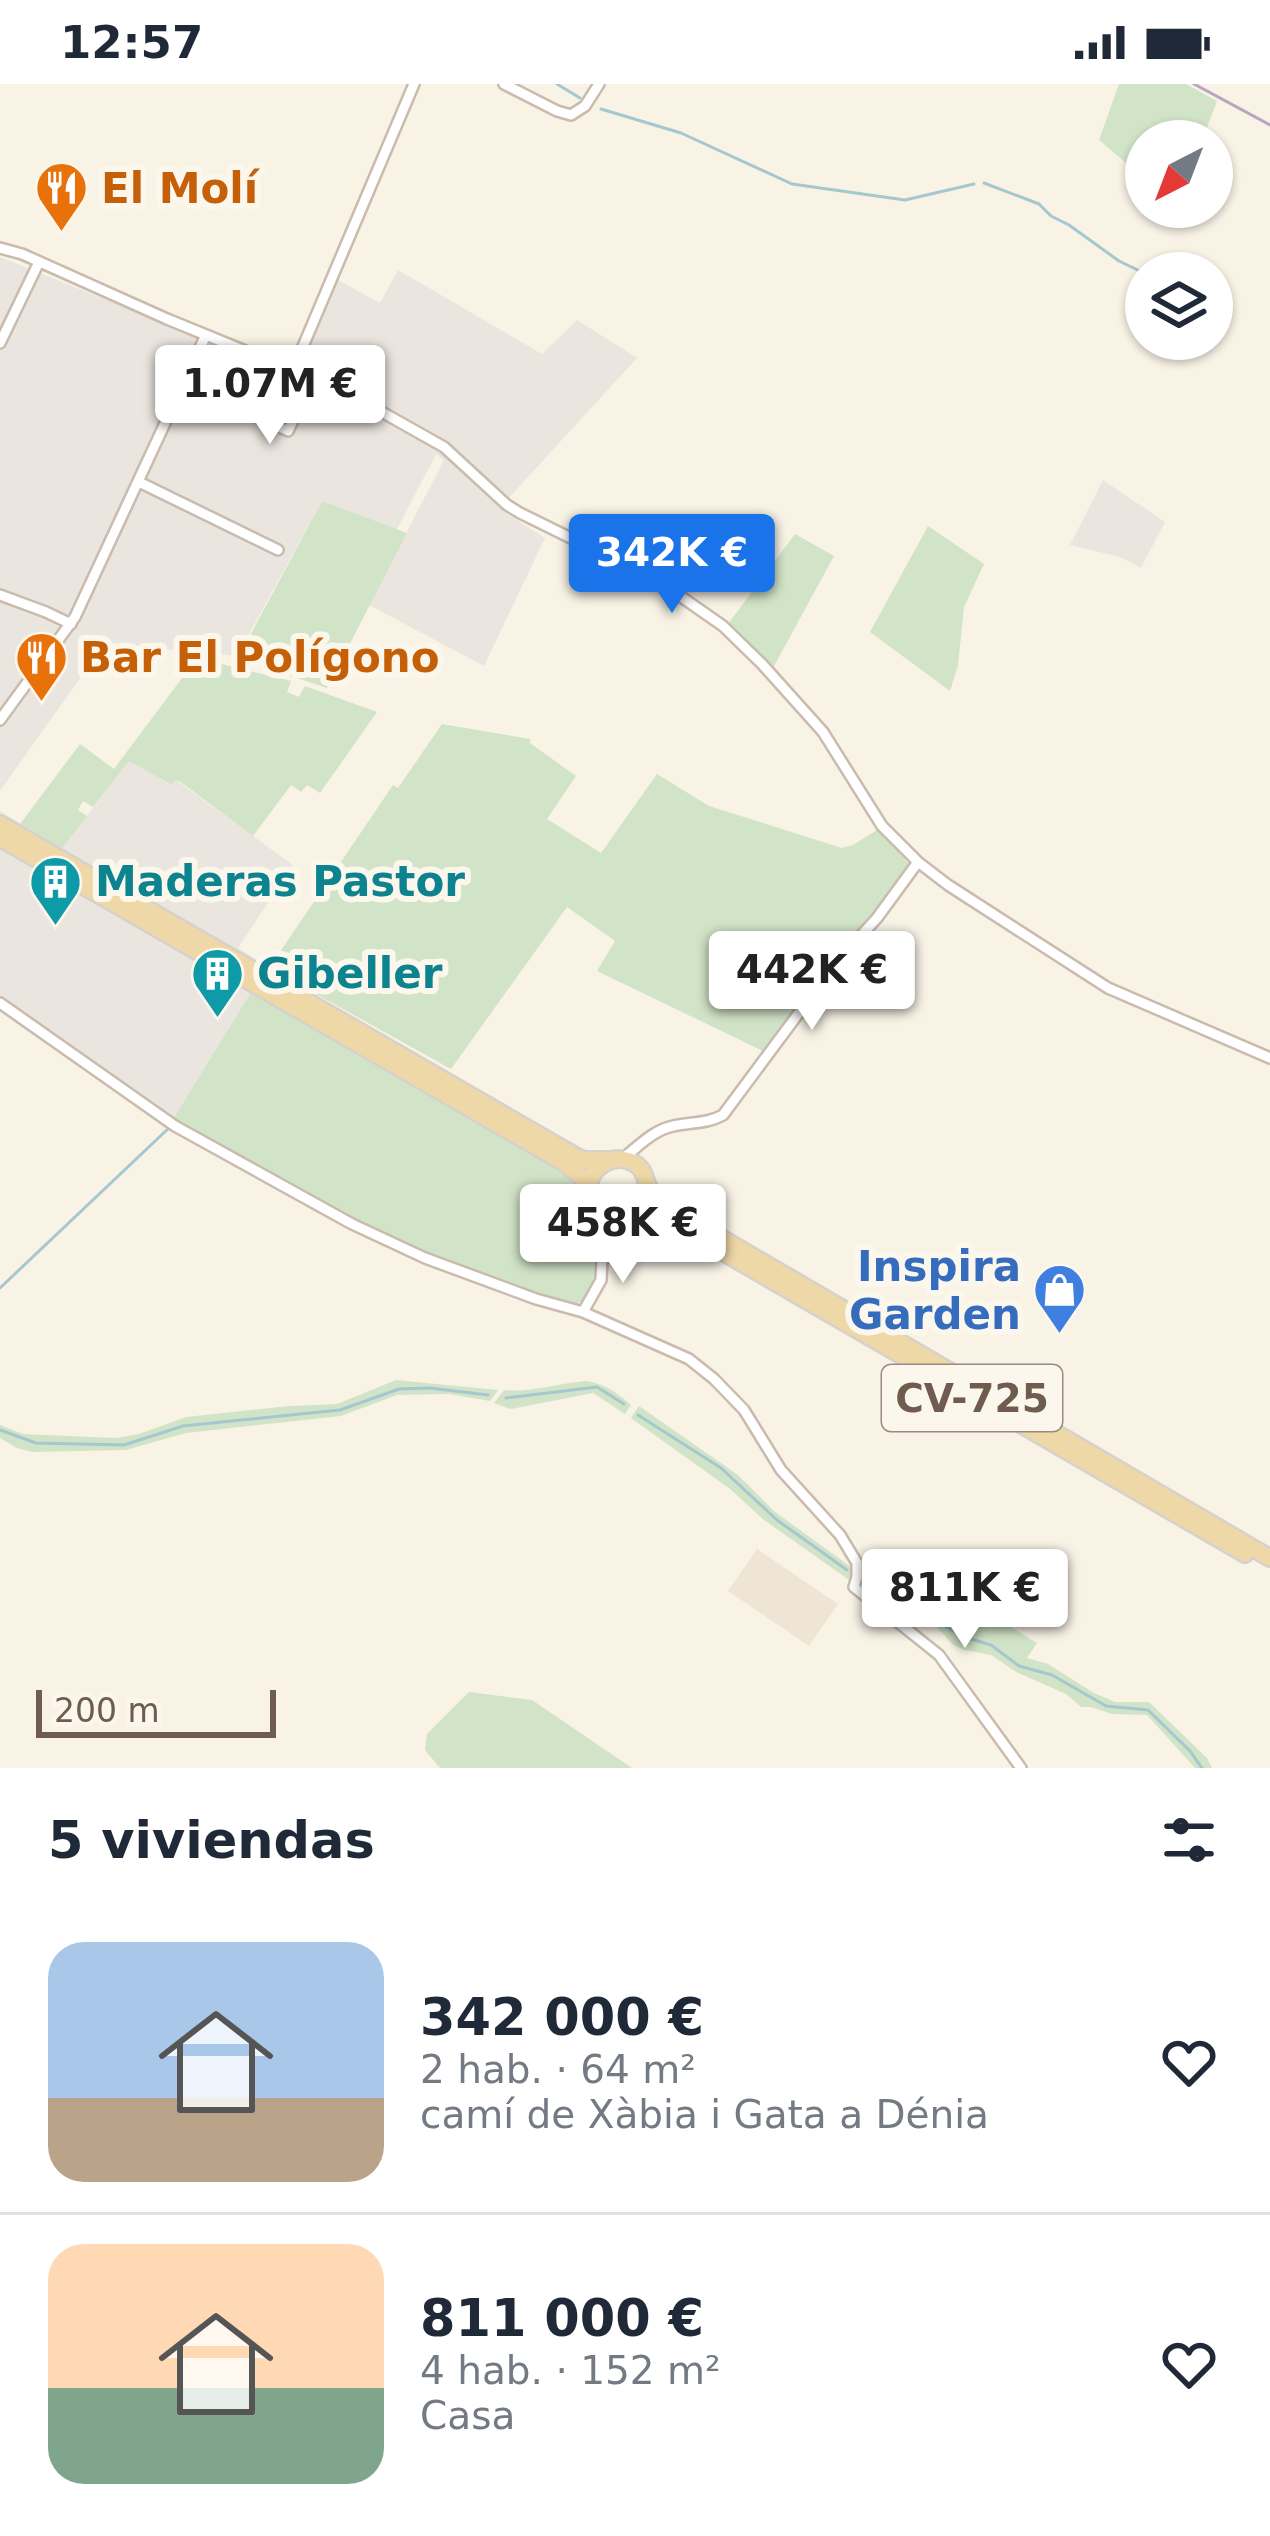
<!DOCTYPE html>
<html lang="es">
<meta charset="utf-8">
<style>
:root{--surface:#fff;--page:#f6f6f7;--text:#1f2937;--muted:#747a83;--line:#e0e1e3;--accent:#1a73e8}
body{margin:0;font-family:"DejaVu Sans",sans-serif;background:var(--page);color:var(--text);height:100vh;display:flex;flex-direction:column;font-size:45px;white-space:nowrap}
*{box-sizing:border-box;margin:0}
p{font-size:39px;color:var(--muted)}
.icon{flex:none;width:66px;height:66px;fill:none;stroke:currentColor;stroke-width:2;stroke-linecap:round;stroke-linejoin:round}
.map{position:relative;height:1684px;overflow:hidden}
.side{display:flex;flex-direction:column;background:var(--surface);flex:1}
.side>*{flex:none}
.needle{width:78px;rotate:222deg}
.buttons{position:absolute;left:1125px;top:36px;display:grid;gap:24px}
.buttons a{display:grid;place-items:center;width:108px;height:108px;border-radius:50%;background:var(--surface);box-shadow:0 3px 9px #0004;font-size:60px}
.scale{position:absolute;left:36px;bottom:30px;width:240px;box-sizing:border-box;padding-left:12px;border:6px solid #6f5c4e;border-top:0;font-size:33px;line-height:42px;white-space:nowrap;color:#6f5c4e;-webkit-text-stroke:9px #fcf7ec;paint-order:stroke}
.price{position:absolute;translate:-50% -102px;padding:0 27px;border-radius:12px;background:#fff;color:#222;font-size:39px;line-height:78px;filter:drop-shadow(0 3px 6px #0008)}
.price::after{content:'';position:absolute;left:50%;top:72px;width:36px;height:27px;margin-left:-18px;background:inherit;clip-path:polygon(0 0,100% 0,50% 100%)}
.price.on{background:var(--accent);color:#fff}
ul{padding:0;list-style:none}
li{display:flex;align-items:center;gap:36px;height:300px;padding:0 48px}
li+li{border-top:3px solid var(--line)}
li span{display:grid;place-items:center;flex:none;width:336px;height:240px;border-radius:36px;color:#555}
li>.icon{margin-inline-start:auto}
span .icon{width:144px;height:144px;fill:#fffc;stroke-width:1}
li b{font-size:51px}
h2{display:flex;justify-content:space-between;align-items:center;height:144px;padding:0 48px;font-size:51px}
.status{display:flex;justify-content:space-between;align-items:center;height:84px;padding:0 60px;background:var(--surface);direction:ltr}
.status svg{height:33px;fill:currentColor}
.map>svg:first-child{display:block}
.residential{fill:#efe5d5}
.industrial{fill:#eae5df}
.green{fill:#d1e4c7}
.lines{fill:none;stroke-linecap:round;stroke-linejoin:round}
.stream{stroke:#a5c7d0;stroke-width:3}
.minor-casing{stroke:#c9bbae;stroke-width:14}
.primary-casing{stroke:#d7d1cd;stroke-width:20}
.minor{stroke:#fff;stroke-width:9}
.primary{stroke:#efd8a7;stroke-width:15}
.tram{stroke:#b6a6c1;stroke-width:3}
.labels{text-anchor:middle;stroke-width:12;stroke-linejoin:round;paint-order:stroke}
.shield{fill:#fcf7ec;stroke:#998a7d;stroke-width:3}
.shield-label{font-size:39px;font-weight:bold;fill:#6f5c4e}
.food-label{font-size:42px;font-weight:bold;fill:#c56008;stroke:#fcf7ec;text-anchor:start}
.culture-label{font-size:42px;font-weight:bold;fill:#0d838f;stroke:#fcf7ec;text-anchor:start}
.shop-label{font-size:42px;font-weight:bold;fill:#366cbe;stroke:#fcf7ec;text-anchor:end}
</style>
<div class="status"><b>12:57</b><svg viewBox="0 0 49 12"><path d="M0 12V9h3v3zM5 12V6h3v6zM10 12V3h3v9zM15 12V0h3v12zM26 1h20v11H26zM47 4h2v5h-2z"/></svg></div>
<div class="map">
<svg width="1270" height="1684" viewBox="0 0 1270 1684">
<rect width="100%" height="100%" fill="#f9f3e6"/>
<path class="residential" d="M757 1465 838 1520 809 1562 728 1507Z"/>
<path class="industrial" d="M0 173 285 288 327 190 380 219 398 186 542 270 577 236 637 274 504 419 466 393 507 430 545 454 484 582 369 521 444 376 436 370 396 447 322 417 237 572 105 559 0 707Z
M1103 396 1165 438 1141 484 1120 473 1070 461Z
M129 676 171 701 176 696 293 781 238 864 269 883 172 1037 138 1008 0 912V727L62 765Z"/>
<path class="green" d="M1119 0H1186L1217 17 1202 57H1146V96L1099 56Z
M322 417 407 449 327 604 238 574Z
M928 442 984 480 964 523 958 581 950 607 870 548Z
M795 450 834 472 773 584 728 540Z
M197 574 291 597 287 608 299 613 305 602 377 628 320 709 307 701 301 708 291 701 253 752 182 699 176 696 172 701 129 677 93 723 83 717 78 726 87 732 61 766 20 740 80 660 114 685Z
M442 640 530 655V659L576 692 547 735 601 769 657 690 709 722 842 764 853 761 877 746 881 748 909 780C894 818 858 845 833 877 810 907 789 938 767 969L597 887 615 857 567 823 451 985 269 884 393 701 398 704Z
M252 907 565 1086 580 1101 584 1117 596 1137V1189L586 1216 572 1221 541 1214 427 1172 292 1104 172 1037Z
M396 1296 498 1306 490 1317 449 1310 397 1311 341 1332 186 1349 126 1366 32 1368 17 1364 0 1354V1341L23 1350 116 1354 139 1350 186 1333 289 1322 337 1320Z
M586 1297C606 1300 616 1308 631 1321L625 1330 593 1309 511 1325 494 1319 504 1306C530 1309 559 1299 586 1297Z
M639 1322 738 1391 775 1428 851 1483 852 1498 764 1436 730 1405 631 1334Z
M863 1486C874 1489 886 1488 897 1490 911 1493 924 1507 934 1516L955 1496 1001 1537 1037 1559 1027 1574 1048 1580 1094 1609 1115 1618H1149L1207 1674 1212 1684H1195L1147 1631 1112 1630 1091 1623H1081L1066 1610 1016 1588 991 1571 964 1566 953 1561 911 1514 894 1503 872 1511 861 1502Z
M469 1608 532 1616 632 1684H440L425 1666 427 1650Z"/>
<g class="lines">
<path class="stream" d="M557 0 580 14
M601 25 681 49 792 100 905 116 974 100
M984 99 1039 120 1051 132 1069 141 1119 177 1146 190
M0 1204 171 1042
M506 1314 597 1303 624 1320
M638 1331 721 1384 777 1436 847 1486
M0 1346 36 1359 124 1361 183 1342 340 1326 399 1305 430 1304 488 1311
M862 1490 889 1495 945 1542 964 1553 991 1561 1019 1582 1052 1591 1106 1622 1148 1626 1190 1667 1202 1684"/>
<defs>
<path id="minor" d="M504 0 557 27 571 31 585 22 599 0
M0 164 22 170 167 235 348 309 444 363 507 421 520 429 660 498 723 542 762 580 823 648 882 742 918 778 948 801 1108 904 1270 974
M0 259 39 178
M293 286 414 0
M186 299 288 347 313 294
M139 398 278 466
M0 511 46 528 71 540
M0 636 75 533 206 251
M0 919 175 1042 352 1140 425 1174 536 1215 583 1228 689 1275 714 1295 744 1326 781 1386 840 1451 857 1479V1493L854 1503 939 1571 1021 1684
M622 1075C638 1063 653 1046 673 1042 690 1038 707 1040 723 1031L836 879 877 834 918 778
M583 1228 601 1196 603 1158 597 1122"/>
<path id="primary" d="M0 740 577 1073 585 1076H608
M0 754 563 1078 585 1096 591 1107
M649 1104C638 1172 554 1104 607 1078 615 1074 625 1074 634 1079 644 1085 644 1092 648 1102 652 1111 660 1117 668 1123L1270 1474
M638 1127H651L659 1131 1245 1470"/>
</defs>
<use href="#minor" class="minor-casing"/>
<use href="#primary" class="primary-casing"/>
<use href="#minor" class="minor"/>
<use href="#primary" class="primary"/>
<path class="tram" d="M1194 0 1270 41"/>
</g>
<defs>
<symbol id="restaurant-pin" viewBox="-11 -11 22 30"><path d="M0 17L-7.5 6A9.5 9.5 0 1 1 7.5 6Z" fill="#e8710a" stroke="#fcf7ec"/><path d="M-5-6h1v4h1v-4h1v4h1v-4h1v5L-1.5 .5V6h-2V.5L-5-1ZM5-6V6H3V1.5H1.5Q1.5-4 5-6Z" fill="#fff"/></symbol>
<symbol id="building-pin" viewBox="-11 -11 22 30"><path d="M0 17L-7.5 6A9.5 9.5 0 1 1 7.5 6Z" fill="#0f9aa8" stroke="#fcf7ec"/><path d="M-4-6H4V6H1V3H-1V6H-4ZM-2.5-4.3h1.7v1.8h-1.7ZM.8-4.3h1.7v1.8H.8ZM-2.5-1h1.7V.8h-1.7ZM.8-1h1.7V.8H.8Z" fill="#fff"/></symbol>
<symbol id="shop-pin" viewBox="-11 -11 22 30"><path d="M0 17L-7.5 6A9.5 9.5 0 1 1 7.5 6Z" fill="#3f7fe0" stroke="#fcf7ec"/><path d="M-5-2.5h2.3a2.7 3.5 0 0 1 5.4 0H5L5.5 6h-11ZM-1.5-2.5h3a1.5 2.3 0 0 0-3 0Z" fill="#fff"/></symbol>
</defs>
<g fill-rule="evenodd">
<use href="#restaurant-pin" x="32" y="74" width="59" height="81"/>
<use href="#restaurant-pin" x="12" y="544" width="59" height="81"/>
<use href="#building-pin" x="26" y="768" width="59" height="81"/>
<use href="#building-pin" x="188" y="860" width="59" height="81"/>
<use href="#shop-pin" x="1030" y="1176" width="59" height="81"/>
</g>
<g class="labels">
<rect class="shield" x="882" y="1281" width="180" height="66" rx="9"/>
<g class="shield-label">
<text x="972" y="1328">CV-725</text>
</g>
<g class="food-label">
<text x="101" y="119">El Molí</text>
<text x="80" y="588">Bar El Polígono</text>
</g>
<g class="culture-label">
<text x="95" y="812">Maderas Pastor</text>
<text x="257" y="904">Gibeller</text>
</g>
<g class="shop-label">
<text x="1021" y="1197">Inspira<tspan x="1021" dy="48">Garden</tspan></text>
</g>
</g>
</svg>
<div class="buttons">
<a><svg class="needle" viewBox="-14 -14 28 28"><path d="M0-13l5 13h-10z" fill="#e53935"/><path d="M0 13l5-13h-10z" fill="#747a83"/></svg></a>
<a><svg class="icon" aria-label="layers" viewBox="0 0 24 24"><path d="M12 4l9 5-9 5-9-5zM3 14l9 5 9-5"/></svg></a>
</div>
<div class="scale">200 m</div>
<b class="price" style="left:270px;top:363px">1.07M €</b>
<b class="price on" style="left:672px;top:532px">342K €</b>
<b class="price" style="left:812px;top:949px">442K €</b>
<b class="price" style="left:623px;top:1202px">458K €</b>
<b class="price" style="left:965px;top:1567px">811K €</b>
</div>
<section class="side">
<h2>5 viviendas<svg class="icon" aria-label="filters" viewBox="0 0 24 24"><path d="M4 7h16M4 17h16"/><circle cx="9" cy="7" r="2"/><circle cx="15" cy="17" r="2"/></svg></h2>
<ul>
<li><span style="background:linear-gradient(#a9c7e8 65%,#b9a48a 0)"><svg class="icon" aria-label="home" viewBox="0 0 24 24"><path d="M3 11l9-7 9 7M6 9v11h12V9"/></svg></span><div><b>342 000 €</b><p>2 hab. · 64 m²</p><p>camí de Xàbia i Gata a Dénia</p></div><svg class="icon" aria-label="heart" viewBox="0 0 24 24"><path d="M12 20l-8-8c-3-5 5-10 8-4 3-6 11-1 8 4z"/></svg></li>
<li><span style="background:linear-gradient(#ffd9b3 60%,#7fa58c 0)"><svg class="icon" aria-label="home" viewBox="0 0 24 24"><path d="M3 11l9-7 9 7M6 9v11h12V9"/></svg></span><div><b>811 000 €</b><p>4 hab. · 152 m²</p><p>Casa</p></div><svg class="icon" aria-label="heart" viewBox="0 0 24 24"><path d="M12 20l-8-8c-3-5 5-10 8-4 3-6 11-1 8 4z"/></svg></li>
</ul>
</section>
